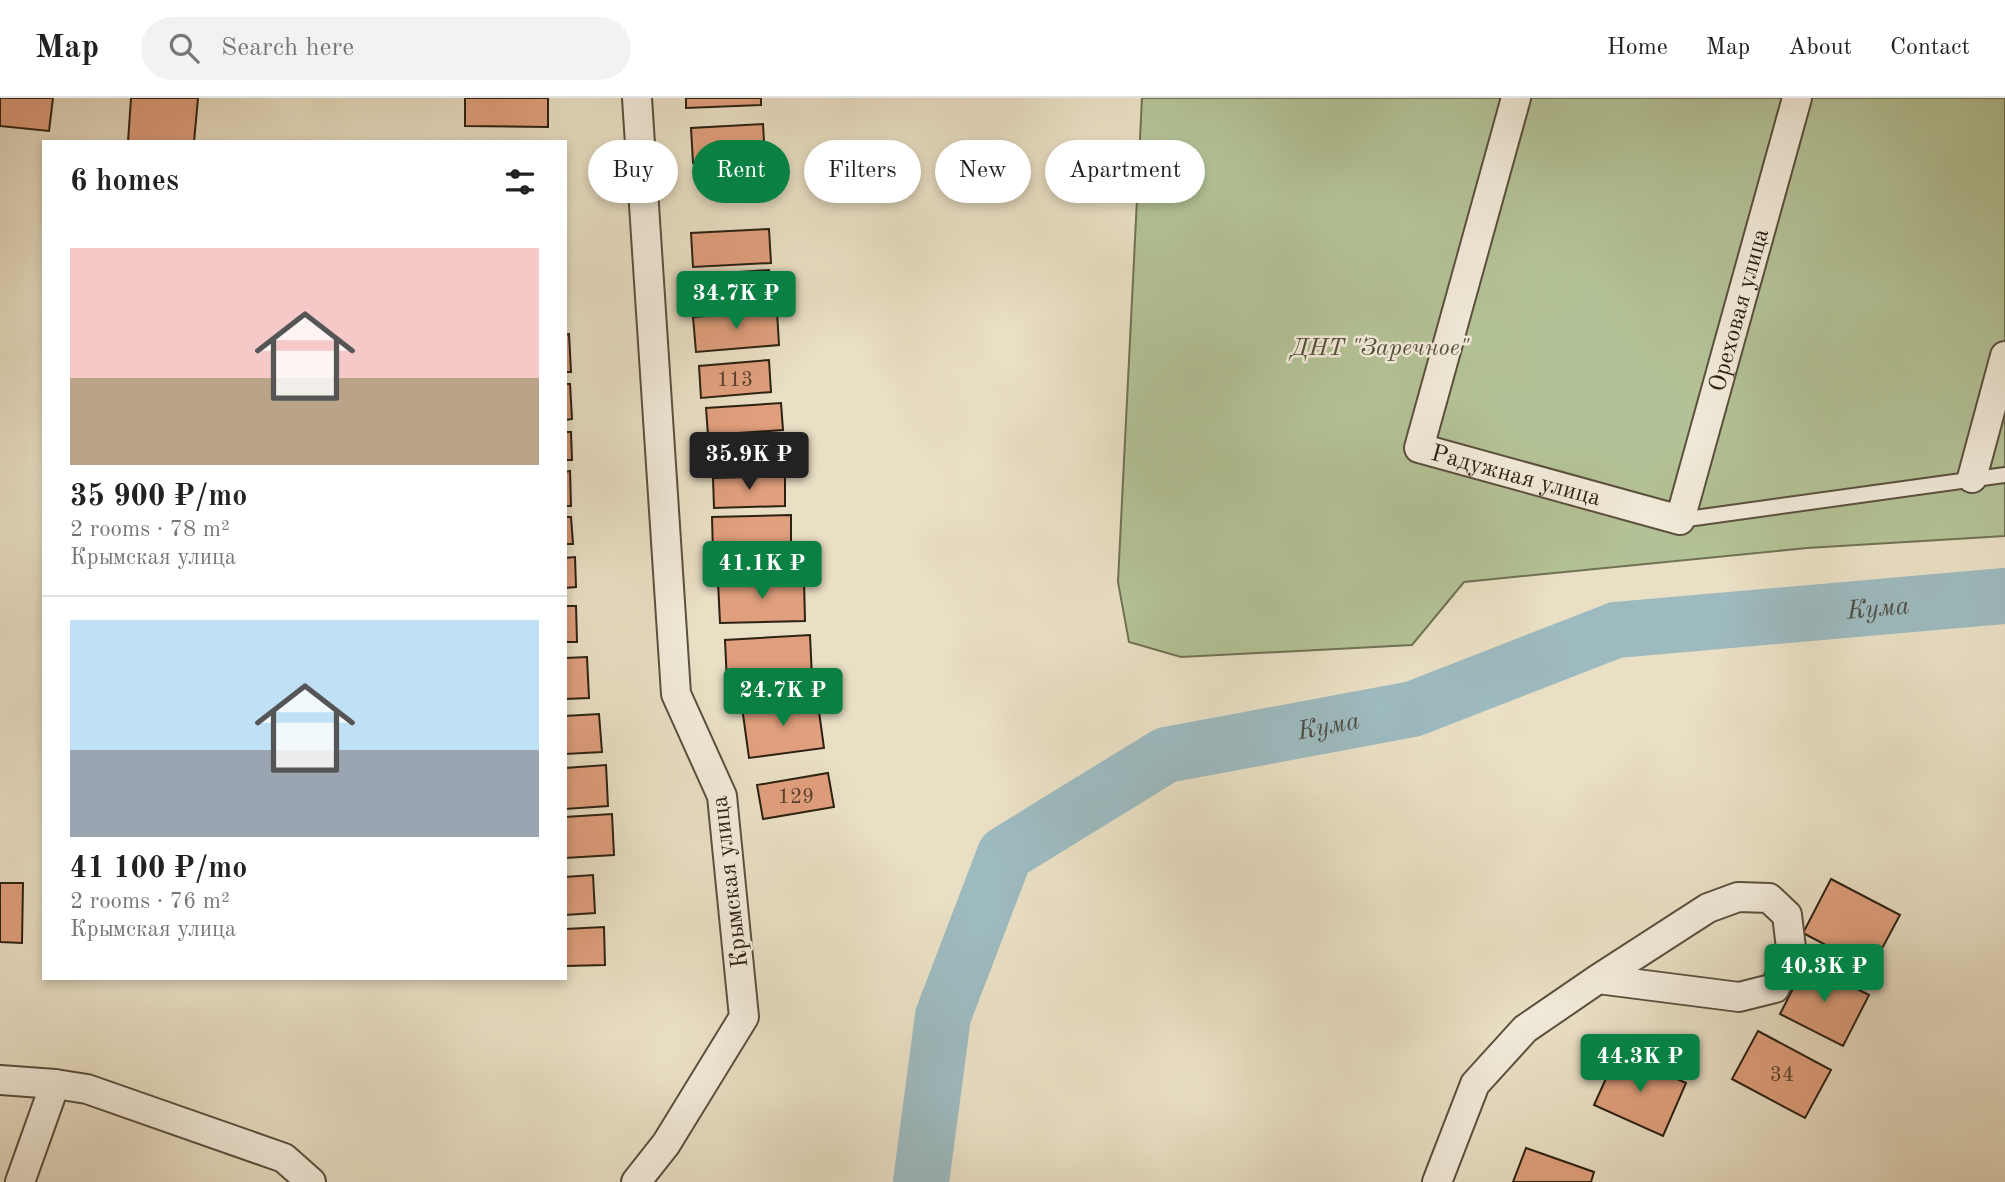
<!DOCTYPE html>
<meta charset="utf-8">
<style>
:root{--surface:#fff;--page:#f2f2f2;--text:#222;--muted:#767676;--line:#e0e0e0;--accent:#0b8043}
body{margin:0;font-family:"Old Standard TT",serif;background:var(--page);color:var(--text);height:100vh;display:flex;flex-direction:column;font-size:26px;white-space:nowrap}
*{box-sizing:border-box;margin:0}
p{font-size:23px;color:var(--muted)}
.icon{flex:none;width:38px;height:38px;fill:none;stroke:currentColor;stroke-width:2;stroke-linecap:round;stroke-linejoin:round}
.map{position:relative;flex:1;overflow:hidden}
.drawer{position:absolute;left:42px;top:42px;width:525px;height:840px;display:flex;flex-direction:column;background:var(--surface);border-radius:0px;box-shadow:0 4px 10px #0003}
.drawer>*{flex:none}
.top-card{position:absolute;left:588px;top:42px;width:665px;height:63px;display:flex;gap:14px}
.price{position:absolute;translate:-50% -60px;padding:0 16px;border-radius:7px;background:var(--accent);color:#fff;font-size:23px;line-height:46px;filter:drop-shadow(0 2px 4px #0008)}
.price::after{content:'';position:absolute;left:50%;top:42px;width:21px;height:16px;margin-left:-10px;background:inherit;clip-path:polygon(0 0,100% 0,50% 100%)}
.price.selected{background:#222;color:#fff}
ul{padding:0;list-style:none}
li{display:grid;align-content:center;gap:14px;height:371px;padding:0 28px}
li+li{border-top:2px solid var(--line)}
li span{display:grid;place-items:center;height:217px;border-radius:0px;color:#555}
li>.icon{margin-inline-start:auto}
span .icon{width:126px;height:126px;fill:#fffc;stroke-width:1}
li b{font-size:30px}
h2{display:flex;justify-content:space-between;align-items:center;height:84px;padding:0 28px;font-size:30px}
.chip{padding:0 24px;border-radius:32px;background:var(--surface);box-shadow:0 4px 10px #0003;font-size:24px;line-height:63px}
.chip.selected{background:var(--accent);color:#fff}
header{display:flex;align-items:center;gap:42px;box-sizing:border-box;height:98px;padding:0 35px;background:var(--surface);border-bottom:2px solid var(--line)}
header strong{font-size:33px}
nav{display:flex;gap:38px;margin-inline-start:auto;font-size:24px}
.search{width:490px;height:63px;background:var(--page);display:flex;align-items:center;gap:18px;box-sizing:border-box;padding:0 24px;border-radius:38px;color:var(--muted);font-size:26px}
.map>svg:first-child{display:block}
.green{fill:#b3c296;stroke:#707254;stroke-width:2}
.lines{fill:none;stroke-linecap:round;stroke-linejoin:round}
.river{stroke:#9dbabf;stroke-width:56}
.building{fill:#e09f7d;stroke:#2c2112;stroke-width:2}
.service-casing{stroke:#5b503e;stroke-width:18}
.minor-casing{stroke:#5b503e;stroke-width:32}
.service{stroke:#f1ead9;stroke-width:14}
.minor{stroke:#f1ead9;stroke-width:28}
.labels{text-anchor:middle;stroke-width:5;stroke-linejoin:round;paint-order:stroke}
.number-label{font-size:21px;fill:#59402d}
.street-label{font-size:24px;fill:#2c2112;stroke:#f1ead9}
.park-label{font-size:24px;font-style:italic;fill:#54513a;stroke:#f1ead9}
.water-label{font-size:26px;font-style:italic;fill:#4e4f46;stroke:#f1ead9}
</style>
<header>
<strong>Map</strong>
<div class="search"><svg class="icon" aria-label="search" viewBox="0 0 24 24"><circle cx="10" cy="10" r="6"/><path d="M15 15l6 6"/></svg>Search here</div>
<nav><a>Home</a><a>Map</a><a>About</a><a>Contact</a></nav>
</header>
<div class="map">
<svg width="2005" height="1084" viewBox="0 0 2005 1084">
<rect width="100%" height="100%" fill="#e9dfc4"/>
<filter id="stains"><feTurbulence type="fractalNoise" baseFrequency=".00286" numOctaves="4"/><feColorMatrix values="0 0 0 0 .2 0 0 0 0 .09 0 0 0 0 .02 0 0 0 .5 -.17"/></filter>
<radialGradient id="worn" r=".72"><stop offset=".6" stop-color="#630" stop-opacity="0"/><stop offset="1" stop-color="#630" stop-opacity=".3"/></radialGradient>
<path class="green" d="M1142 0H2005V438L1807 450 1464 484 1412 547 1181 559 1129 544 1118 484Z"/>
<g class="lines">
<path class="river" id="s1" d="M921 1084 943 918 1005 756 1166 657 1413 611 1616 532 2005 498"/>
</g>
<path class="building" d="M0 0H53L49 33 0 28Z
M131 0H198L194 44H128Z
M465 0H548V29L465 28Z
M686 0H761V7L686 10Z
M763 26 765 61 693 65 691 30Z
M769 131 771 165 693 169 691 135Z
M769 172 772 204 699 209 697 177Z
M777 213 779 247 696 254 693 219Z
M569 236 571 274H565V237Z
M769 262 771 294 701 300 699 268Z
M565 286H570L572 321 565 322Z
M781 305 783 332 708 337 706 310Z
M565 334H571L572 362H565Z
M784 345 785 367 708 372 707 349Z
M570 373 571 408H565V374Z
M785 378V408L714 410 713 380Z
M791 417V454L713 456 712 419Z
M565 419H571L573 446H565Z
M575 459 576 489 565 490V460Z
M804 481 805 523 720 525 718 484Z
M565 508H576L577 544H565Z
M810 537 812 580 727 585 725 542Z
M587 559 589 600 565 601V560Z
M817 599 824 650 749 660 742 609Z
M599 616 602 654 565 656V618Z
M606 667 608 708 565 711V670Z
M828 675 834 709 763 721 757 687Z
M612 716 614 757 565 760V719Z
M593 777 595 815 565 817V779Z
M1831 781 1900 817 1871 871 1803 835Z
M0 785H23L22 845 0 844Z
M604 829 605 867 565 868V831Z
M1806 865 1869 897 1843 948 1780 916Z
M1758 933 1831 972 1805 1020 1732 981Z
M1618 954 1686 985 1663 1038 1594 1007Z
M1526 1050 1594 1074 1591 1084H1513Z"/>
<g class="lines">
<defs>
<path id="service" d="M1680 422 2005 377"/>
<g id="minor">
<path id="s2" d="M1516 0 1419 350 1680 422 1797 0"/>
<path d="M1972 380 2005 258"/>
<path d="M0 982 55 986 87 991 284 1060 311 1084"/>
<path d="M20 1084 55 986"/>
<path d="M636 1084 666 1046 744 919 722 698 676 596 637 0"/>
<path d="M1437 1084 1475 986 1525 931 1598 881 1708 810 1738 799 1769 800 1787 817 1791 850 1775 890 1739 899 1598 881"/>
</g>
</defs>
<use href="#service" class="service-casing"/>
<use href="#minor" class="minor-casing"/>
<use href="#service" class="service"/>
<use href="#minor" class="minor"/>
</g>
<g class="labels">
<g class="number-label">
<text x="735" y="288">113</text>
<text x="796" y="705">129</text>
<text x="1782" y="983">34</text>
</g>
<g class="street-label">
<text dy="8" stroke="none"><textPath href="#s2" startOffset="852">Ореховая улица</textPath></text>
<text dy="8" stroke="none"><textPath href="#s2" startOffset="464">Радужная улица</textPath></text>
<text transform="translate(729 784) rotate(-97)" y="8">Крымская улица</text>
</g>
<g class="park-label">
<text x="1380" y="257">ДНТ "Заречное"</text>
</g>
<g class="water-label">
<text dy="9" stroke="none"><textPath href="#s1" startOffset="1262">Кума</textPath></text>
<text dy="9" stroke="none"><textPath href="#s1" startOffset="695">Кума</textPath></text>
</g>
</g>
<rect width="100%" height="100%" filter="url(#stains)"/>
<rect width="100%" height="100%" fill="url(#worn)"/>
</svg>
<b class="price" style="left:736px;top:233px">34.7K ₽</b>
<b class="price selected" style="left:749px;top:394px">35.9K ₽</b>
<b class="price" style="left:762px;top:503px">41.1K ₽</b>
<b class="price" style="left:783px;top:630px">24.7K ₽</b>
<b class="price" style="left:1824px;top:906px">40.3K ₽</b>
<b class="price" style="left:1640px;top:996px">44.3K ₽</b>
<div class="top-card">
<a class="chip">Buy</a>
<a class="chip selected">Rent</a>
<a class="chip">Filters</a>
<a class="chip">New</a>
<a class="chip">Apartment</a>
</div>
<section class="drawer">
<h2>6 homes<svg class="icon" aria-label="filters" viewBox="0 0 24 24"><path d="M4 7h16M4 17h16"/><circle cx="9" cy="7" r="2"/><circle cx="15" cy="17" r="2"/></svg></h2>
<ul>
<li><span style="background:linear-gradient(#f6c9c9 60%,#b9a48a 0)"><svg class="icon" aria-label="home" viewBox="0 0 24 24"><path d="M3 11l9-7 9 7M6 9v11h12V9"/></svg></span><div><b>35 900 ₽/mo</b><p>2 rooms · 78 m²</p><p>Крымская улица</p></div></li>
<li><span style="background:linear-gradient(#bfe0f5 60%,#9aa5b1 0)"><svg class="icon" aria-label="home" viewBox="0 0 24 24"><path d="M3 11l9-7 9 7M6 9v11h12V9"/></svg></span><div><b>41 100 ₽/mo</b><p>2 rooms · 76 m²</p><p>Крымская улица</p></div></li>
</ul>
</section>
</div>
